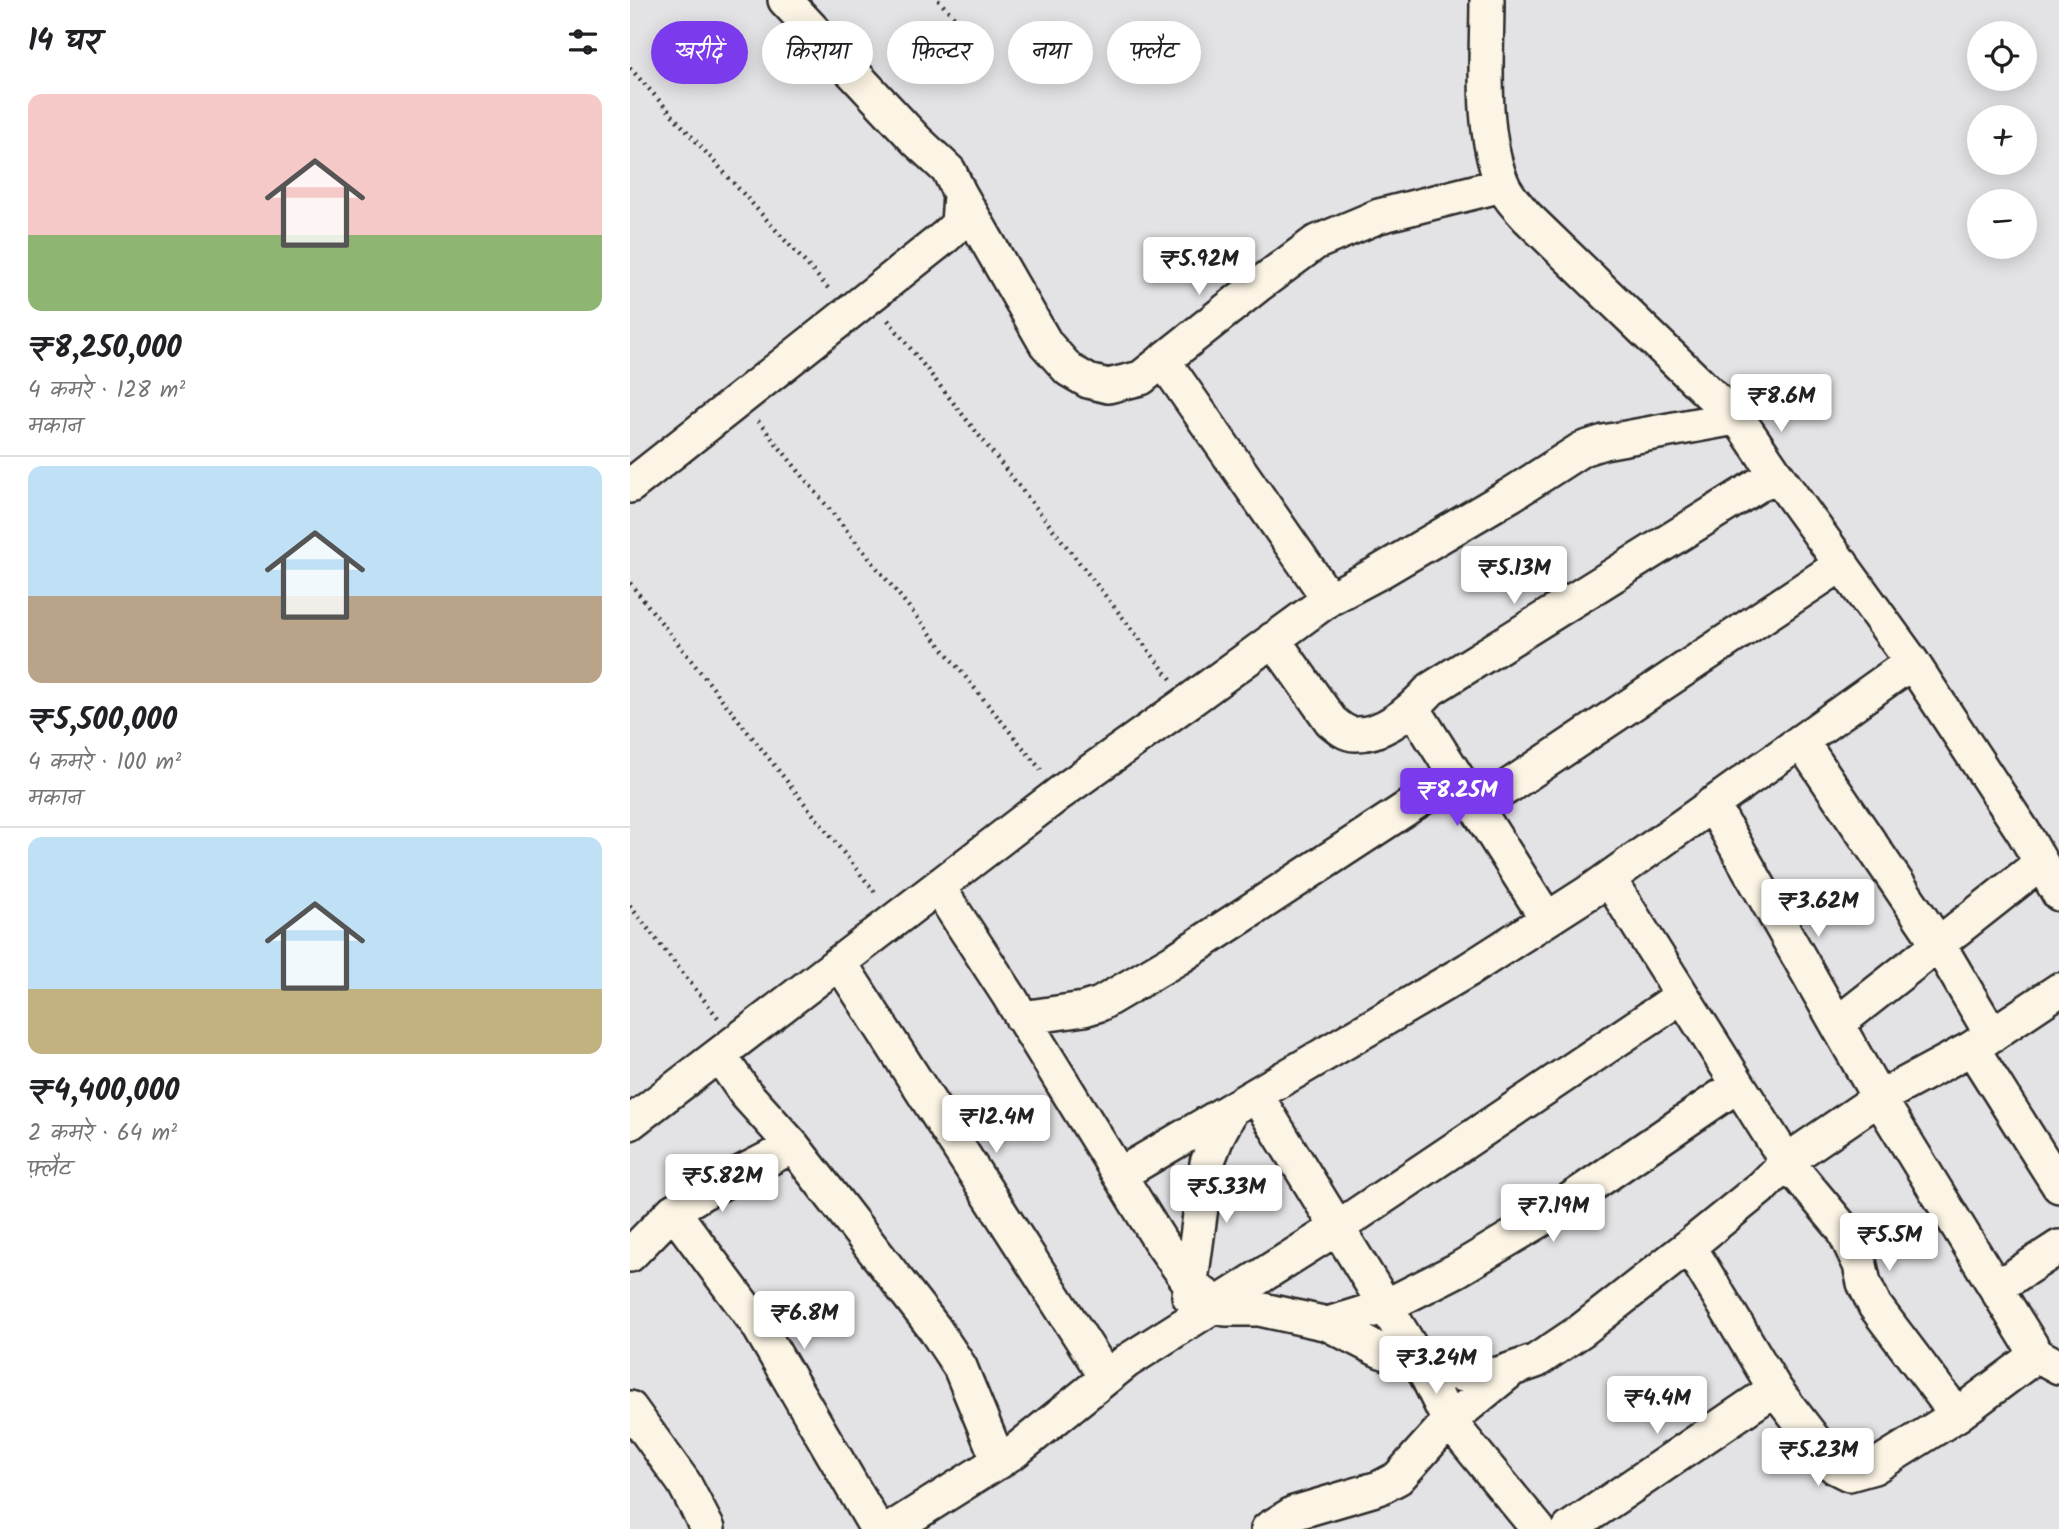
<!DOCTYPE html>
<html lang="hi">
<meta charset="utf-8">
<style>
:root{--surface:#fff;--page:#f2f2f2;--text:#202124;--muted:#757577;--line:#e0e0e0;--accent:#7c3aed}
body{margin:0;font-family:Kalam,"Playpen Sans Deva",sans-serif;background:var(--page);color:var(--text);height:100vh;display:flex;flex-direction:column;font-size:26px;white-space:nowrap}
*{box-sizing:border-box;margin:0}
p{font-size:23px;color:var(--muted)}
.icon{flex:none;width:38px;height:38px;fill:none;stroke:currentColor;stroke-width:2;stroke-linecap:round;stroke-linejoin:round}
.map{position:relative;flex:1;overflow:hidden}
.details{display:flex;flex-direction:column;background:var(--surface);width:630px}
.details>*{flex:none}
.guide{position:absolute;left:21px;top:21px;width:665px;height:63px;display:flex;gap:14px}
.controls{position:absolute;left:1337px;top:21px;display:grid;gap:14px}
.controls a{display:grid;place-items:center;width:70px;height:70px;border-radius:50%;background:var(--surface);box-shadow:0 4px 18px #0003;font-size:35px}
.price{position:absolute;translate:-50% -60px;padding:0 16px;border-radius:7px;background:#fff;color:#222;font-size:23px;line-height:46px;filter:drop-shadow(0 2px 4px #0008)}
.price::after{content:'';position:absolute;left:50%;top:42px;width:21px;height:16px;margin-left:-10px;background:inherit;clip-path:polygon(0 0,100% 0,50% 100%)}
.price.current{background:var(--accent);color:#fff}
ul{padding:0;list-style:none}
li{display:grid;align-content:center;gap:14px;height:371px;padding:0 28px}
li+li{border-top:2px solid var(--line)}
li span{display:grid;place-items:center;height:217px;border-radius:14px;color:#555}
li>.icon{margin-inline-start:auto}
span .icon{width:126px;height:126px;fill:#fffc;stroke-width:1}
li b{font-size:30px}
h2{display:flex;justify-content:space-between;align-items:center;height:84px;padding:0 28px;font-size:30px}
.tag{padding:0 24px;border-radius:32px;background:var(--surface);box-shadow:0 4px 18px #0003;font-size:24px;line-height:63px}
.tag.current{background:var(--accent);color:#fff}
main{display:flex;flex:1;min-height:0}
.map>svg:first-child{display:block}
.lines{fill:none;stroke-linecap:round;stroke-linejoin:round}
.minor-casing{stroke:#2b2b2b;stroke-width:38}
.path{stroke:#2b2b2b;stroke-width:4.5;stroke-dasharray:2 5;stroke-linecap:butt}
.minor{stroke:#fcf5e5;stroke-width:33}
</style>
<main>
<section class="details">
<h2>14 घर<svg class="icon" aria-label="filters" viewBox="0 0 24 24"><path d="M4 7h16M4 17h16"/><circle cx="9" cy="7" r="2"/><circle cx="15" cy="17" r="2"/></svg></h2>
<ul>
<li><span style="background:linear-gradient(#f6c9c9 65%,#8fb573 0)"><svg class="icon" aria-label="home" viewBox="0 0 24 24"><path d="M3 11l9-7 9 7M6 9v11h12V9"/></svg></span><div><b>₹8,250,000</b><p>4 कमरे · 128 m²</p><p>मकान</p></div></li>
<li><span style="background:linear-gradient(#bfe0f5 60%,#b9a48a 0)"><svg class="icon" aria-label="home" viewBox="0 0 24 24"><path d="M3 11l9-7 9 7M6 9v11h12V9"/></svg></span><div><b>₹5,500,000</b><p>4 कमरे · 100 m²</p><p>मकान</p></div></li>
<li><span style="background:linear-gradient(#bfe0f5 70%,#c2b280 0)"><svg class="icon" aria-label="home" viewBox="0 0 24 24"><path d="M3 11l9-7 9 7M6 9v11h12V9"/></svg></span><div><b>₹4,400,000</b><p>2 कमरे · 64 m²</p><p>फ़्लैट</p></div></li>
</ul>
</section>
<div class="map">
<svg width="1429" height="1529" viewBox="0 0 1429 1529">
<rect width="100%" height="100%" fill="#e3e3e6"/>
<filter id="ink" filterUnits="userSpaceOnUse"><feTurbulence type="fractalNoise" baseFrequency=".0143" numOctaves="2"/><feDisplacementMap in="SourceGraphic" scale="14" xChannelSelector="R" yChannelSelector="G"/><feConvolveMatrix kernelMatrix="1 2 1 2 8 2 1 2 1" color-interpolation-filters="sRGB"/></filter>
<g filter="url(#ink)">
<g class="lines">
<defs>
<path id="minor" d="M857 0C857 57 850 130 872 183 877 196 889 208 898 218L1114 427 1146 474 1282 662 1394 833 1429 894
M330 194 416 344 439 370 458 381 478 386 511 378 627 286 685 243 749 216 872 185
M533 360 699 599
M0 486 316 236 328 224 330 194 319 171 286 140 155 0
M643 639 701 721C708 727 716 734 725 734 755 735 783 709 801 689L1146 474
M783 708 917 919
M1171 741 1309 945 1362 1035
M1082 804 1249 1098 1407 1355 1429 1367
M846 806 879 786 1212 564
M979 879 1157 1162 1213 1229 1230 1265 1234 1283 1245 1306 1327 1415
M308 887 379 996 530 1241 561 1285 595 1309H629L698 1324 751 1351 791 1364 841 1377 868 1374 906 1361 952 1330 1059 1246 1133 1186 1161 1158 1249 1098 1342 1048 1429 990
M210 963 476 1377
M392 1018 454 1009 470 1004 548 958 826 776
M1207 1024 1411 863
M1342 1048 1429 1186
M89 1055 116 1094 163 1146 304 1328 330 1367 369 1462
M626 1095 791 1364 819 1421 768 1478 749 1488 664 1513 638 1529
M0 1123 430 793 558 702 699 599 746 574 882 494 952 449 974 442 1105 418
M489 1175 838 970 964 889 1282 662
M43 1211 128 1325 247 1529
M1059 1246 1145 1389 1205 1467 1219 1474 1244 1467 1327 1415 1407 1355
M0 1255 43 1211 74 1192 163 1146
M1366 1288 1429 1247
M559 1296 577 1163 588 1135 602 1109
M698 1324 756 1306 827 1270 909 1221 1108 1085
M879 1372 819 1421 908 1529
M0 1408 54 1483 78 1529
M261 1529 385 1451 497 1361 707 1228 1052 996
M939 1529 1145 1389"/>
</defs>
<use href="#minor" class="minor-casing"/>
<path class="path" d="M308 0 354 48
M0 68 199 289
M258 320 541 679
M128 421 411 770
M0 583 247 895
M0 906 89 1019"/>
<use href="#minor" class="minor"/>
</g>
</g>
</svg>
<div class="controls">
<a><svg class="icon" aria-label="locate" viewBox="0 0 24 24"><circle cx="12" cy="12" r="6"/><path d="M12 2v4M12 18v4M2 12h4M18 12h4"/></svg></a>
<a>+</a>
<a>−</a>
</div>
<b class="price" style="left:569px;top:297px">₹5.92M</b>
<b class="price" style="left:1151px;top:434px">₹8.6M</b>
<b class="price" style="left:884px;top:606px">₹5.13M</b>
<b class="price current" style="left:827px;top:828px">₹8.25M</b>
<b class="price" style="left:1188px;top:939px">₹3.62M</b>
<b class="price" style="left:366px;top:1155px">₹12.4M</b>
<b class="price" style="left:92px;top:1214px">₹5.82M</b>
<b class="price" style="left:596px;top:1225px">₹5.33M</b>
<b class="price" style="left:923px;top:1244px">₹7.19M</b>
<b class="price" style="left:1259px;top:1273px">₹5.5M</b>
<b class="price" style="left:174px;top:1351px">₹6.8M</b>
<b class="price" style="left:806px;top:1396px">₹3.24M</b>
<b class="price" style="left:1027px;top:1436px">₹4.4M</b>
<b class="price" style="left:1188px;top:1488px">₹5.23M</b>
<div class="guide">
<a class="tag current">खरीदें</a>
<a class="tag">किराया</a>
<a class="tag">फ़िल्टर</a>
<a class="tag">नया</a>
<a class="tag">फ़्लैट</a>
</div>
</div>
</main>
